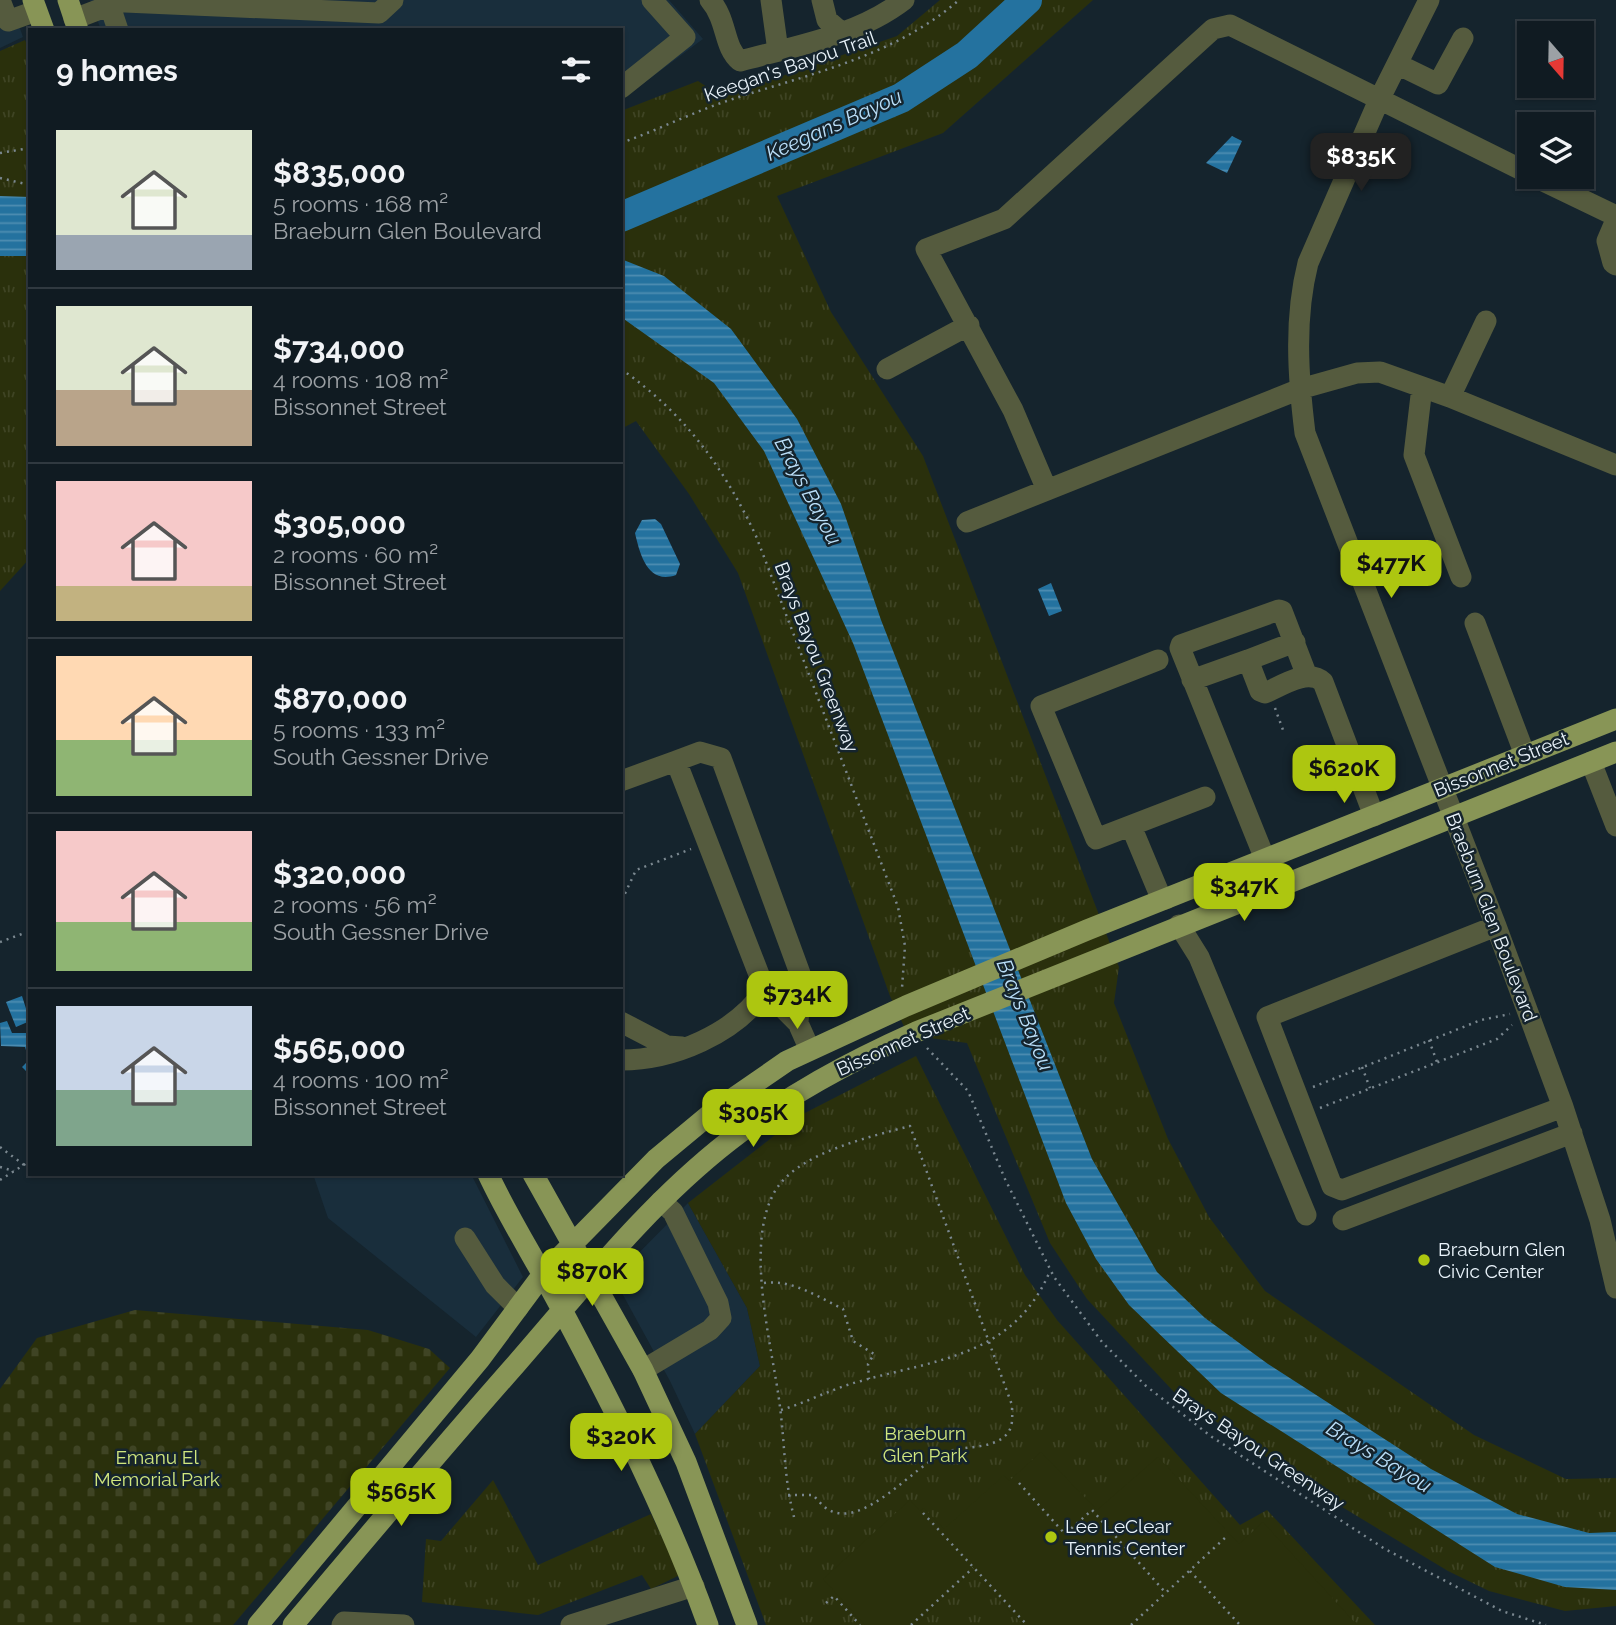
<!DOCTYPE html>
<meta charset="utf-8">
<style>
:root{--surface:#101b22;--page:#19242a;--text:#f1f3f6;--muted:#9ca1a5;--line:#303940;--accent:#adc610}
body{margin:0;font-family:Raleway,sans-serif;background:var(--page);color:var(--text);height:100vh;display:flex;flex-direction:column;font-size:26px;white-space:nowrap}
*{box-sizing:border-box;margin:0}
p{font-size:23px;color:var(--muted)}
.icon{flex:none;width:38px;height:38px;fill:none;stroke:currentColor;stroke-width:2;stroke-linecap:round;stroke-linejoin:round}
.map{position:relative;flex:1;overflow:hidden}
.details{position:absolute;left:28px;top:28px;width:595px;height:1148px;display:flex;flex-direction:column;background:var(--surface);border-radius:0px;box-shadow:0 2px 5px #0004,0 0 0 2px var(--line)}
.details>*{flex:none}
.needle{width:46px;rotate:160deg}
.buttons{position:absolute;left:1517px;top:21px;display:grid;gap:14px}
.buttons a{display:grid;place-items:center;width:77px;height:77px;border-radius:0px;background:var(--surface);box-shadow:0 2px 5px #0004,0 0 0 2px var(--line);font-size:35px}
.price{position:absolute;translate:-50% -60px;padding:0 16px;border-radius:14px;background:var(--accent);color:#111;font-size:23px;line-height:46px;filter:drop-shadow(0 2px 4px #0008)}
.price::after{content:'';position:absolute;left:50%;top:42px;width:21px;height:16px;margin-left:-10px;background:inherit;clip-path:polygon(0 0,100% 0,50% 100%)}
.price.on{background:#222;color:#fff}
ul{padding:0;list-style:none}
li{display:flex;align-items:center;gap:21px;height:175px;padding:0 28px}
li+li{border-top:2px solid var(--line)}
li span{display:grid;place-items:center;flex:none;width:196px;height:140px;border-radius:0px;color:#555}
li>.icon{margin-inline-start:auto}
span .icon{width:84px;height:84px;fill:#fffc;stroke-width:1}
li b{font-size:30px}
h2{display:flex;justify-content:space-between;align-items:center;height:84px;padding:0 28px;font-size:30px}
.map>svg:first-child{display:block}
.built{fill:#192e3c}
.grass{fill:url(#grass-tufts)}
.cemetery{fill:url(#cemetery-stones)}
.garden{fill:#2a300c}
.water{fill:url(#water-rules)}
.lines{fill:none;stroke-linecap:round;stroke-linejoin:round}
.river{stroke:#24729f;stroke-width:30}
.path{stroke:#7b8890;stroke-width:2.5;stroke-dasharray:2 5;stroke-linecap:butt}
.minor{stroke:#555b3e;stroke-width:21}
.major{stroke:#889556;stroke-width:21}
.poi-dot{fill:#adc610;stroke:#15242d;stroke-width:2.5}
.labels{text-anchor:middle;stroke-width:5;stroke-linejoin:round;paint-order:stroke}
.street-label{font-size:19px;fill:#e9f3fa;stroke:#15242d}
.poi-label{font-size:19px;fill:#e9f3fa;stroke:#15242d;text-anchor:start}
.park-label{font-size:19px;fill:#d1e77e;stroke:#15242d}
.water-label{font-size:21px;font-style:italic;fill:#badff9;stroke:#15242d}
</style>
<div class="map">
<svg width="1616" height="1625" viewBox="0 0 1616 1625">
<defs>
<pattern id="grass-tufts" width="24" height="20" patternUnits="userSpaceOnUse" patternTransform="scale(1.75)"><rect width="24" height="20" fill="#2a300c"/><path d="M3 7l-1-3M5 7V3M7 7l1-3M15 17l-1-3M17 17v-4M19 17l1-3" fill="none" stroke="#3f4424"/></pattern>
<pattern id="cemetery-stones" width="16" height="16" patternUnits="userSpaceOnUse" patternTransform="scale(1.75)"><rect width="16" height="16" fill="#2a300c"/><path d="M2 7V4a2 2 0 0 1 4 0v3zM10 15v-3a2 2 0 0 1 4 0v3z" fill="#3f4424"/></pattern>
<pattern id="water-rules" width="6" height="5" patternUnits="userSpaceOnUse" patternTransform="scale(1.75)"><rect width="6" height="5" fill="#24729f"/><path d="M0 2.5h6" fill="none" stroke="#4e8db2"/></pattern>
</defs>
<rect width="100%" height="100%" fill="#15242d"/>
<path class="built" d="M0 0H10L23 37 0 48Z
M90 0H669L703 39 621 100V30H101Z
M313 1174H471L523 1277 476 1337 328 1218Z
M688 1203 747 1308 760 1366 695 1434 670 1381 617 1284 619 1273Z"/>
<path class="grass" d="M940 0H1093L943 133 777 196 831 312 923 456 1119 967 1114 1003 1168 1139 1209 1217 1265 1291 1474 1435 1566 1479 1616 1478V1606L1565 1611 1489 1591 1448 1571 1309 1487 1174 1392 1087 1299 1050 1243 967 1043 908 1035 890 996 738 573 689 494 636 421 621 429V111L698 81 722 97 897 36Z
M25 40 30 52V558L0 591V51Z
M916 1056 1025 1275 1057 1320 1240 1525 1267 1510 1375 1625H766L695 1434 760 1366 747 1308 688 1203 801 1115Z
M493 1480 538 1565 651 1514 680 1575 651 1589 642 1575 538 1615 422 1602 426 1539 441 1541Z"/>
<path class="cemetery" d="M135 1310 368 1330 429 1349 450 1368 233 1625H0V1389L37 1338Z"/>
<path class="garden" d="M1041 1452 1097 1510 1158 1457 1239 1544 1263 1522 1357 1625H1023L972 1571 916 1625H865L823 1579 910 1500 920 1511 924 1508 944 1529 1004 1475 1009 1481Z"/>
<path class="water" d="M1232 136 1242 141 1227 173 1206 163Z
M0 196 30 197V256H0Z
M621 259 664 276 731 329 797 419 841 504 881 620 1092 1159 1157 1272 1205 1318 1268 1364 1431 1469 1517 1514 1589 1533 1616 1532V1590L1565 1587 1495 1567 1221 1393 1129 1305 1096 1259 1066 1203 853 643 764 451 714 383 621 317Z
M655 519 661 524 680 564 676 575C648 585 640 555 635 533L642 520Z
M1051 583 1062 611 1049 616 1038 589Z
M22 996 30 1021 16 1027 6 1002Z
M7 1021 12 1033H29L30 1075 22 1067 29 1060 25 1047 1 1046 0 1023Z"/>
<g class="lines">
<path class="river" d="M621 217 901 98 967 55 1027 0"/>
<path class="path" d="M621 143C655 131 687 115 721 103 803 75 891 59 959 0
M0 153 30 148
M0 178 30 185
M621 369C685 414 723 466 756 536L898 907 905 946 902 988
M1275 708 1283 730
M622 900 636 870 691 849
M621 916V935
M0 942 30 931
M1429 1040 1437 1062
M927 1048 968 1091 1005 1179 1054 1277 1102 1342 1146 1386 1212 1437 1385 1549 1502 1611 1546 1625
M1362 1067 1370 1088
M1313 1087 1481 1020 1510 1014
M1320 1108 1497 1039 1512 1025
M0 1147 24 1165
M0 1167 14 1171
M0 1180 30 1161
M764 1283C792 1279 818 1297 843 1309L853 1341 874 1354 868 1364 869 1379
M781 1410C808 1402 833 1388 861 1381 938 1359 1014 1356 1050 1271
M1019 1483 1065 1534 1092 1510 1165 1592
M788 1495H813C818 1500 823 1507 829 1510 864 1529 914 1466 944 1453 962 1445 992 1450 1006 1435 1014 1427 1012 1416 1012 1405L910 1126C870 1137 801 1152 777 1188 742 1241 773 1348 780 1407 785 1446 784 1479 794 1517
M923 1513 1027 1625
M1190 1571 1240 1625
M826 1603 834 1596 860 1625
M911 1625 973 1568
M1131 1625 1227 1536"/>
<path class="minor" d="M0 0 8 21 36 11
M710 0C728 21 723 47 740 61 796 46 857 36 904 0
M771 0 778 51
M822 0 827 20 842 33
M1429 0 1379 100 1308 263C1294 318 1298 377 1305 433L1496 926 1563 1107 1600 1220 1616 1288
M125 2 379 13 393 0
M110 6 118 30
M74 19 124 0
M1397 64 1438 84 1463 38
M621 88 685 37 652 0
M1535 177 1616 216
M1616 220 1607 241 1613 263 1616 265
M887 369 969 325
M1422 387 1414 455 1461 577
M1450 397 1486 321
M1047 490 1013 410 926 249 1004 219 1213 29 1230 25 1530 174
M967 522 1300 389 1357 373 1380 372 1450 397 1616 465
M1475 623 1525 755
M1158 660 1041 706 1096 839 1205 797
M1248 660 1295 642
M1192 680 1248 660 1260 691 1265 693C1281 686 1308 668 1323 682L1374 816
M676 761 700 752 721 758 801 976 798 1023
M1591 762 1616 826
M621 781 676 761 765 990 798 1023 809 1048
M1131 826 1159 893 1166 899
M1265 859 1180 648 1181 645 1279 610 1282 611 1307 676
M1179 925 1199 957 1306 1215
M1496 926 1267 1017 1332 1186 1342 1190 1563 1107
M621 1022 667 1046 682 1047
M621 1060C673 1060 735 1034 765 990
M1343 1220 1572 1133
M465 1238 495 1285 518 1308
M643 1370 710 1330 721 1318 718 1303 673 1212 661 1201
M342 1625 344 1622 404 1625
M571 1625 694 1586"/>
<path class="major" d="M33 0 44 30
M68 0 78 30
M488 1174C510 1221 538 1264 562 1310 616 1412 669 1516 708 1625
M533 1174 643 1370 686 1462 747 1625
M258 1625 480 1359 543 1274 656 1159 709 1115 787 1061 906 1006 1087 930 1616 719
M293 1625C367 1537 441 1449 517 1363 584 1286 648 1204 729 1141 787 1095 849 1062 916 1032L1616 752"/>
</g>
<g class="poi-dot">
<circle cx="1424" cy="1260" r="7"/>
<circle cx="1051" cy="1537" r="7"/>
</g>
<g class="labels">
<g class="street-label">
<text transform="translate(790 66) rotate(-19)" y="7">Keegan's Bayou Trail</text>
<text transform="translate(817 657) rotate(69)" y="7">Brays Bayou Greenway</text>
<text transform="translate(1501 764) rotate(-22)" y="7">Bissonnet Street</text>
<text transform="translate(1492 917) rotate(69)" y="7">Braeburn Glen Boulevard</text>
<text transform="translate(903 1041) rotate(-24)" y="7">Bissonnet Street</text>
<text transform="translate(1259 1449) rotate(34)" y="7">Brays Bayou Greenway</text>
</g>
<g class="poi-label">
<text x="1438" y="1256">Braeburn Glen<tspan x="1438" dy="22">Civic Center</tspan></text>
<text x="1065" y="1533">Lee LeClear<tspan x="1065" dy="22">Tennis Center</tspan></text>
</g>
<g class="park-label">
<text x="925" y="1440">Braeburn<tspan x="925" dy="22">Glen Park</tspan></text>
<text x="157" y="1464">Emanu El<tspan x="157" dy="22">Memorial Park</tspan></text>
</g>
<g class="water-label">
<text transform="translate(834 125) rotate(-24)" y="7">Keegans Bayou</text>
<text transform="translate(808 491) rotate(62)" y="7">Brays Bayou</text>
<text transform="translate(1025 1015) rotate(68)" y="7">Brays Bayou</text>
<text transform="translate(1379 1457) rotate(31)" y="7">Brays Bayou</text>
</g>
</g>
</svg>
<div class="buttons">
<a><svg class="needle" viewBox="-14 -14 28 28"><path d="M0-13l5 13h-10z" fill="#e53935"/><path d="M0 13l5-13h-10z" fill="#9ca1a5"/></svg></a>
<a><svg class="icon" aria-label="layers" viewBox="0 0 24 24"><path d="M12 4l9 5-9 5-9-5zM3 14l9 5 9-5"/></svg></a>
</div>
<b class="price on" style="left:1361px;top:193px">$835K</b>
<b class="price" style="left:1391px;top:600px">$477K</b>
<b class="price" style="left:1344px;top:805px">$620K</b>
<b class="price" style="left:1244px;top:923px">$347K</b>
<b class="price" style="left:797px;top:1031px">$734K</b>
<b class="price" style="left:753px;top:1149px">$305K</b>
<b class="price" style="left:592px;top:1308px">$870K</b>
<b class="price" style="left:621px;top:1473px">$320K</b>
<b class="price" style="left:401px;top:1528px">$565K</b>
<section class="details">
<h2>9 homes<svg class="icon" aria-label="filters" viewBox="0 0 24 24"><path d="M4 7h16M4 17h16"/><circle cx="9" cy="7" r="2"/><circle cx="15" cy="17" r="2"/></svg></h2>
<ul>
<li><span style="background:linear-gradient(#dfe7d0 75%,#9aa5b1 0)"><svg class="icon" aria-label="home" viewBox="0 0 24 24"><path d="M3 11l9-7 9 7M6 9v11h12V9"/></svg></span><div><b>$835,000</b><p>5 rooms · 168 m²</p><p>Braeburn Glen Boulevard</p></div></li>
<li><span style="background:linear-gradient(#dfe7d0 60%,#b9a48a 0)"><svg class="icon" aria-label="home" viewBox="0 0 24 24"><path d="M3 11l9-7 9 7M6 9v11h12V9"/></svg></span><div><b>$734,000</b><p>4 rooms · 108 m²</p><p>Bissonnet Street</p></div></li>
<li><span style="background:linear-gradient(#f6c9c9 75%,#c2b280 0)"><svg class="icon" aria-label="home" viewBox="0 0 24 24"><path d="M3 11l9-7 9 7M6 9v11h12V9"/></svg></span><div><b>$305,000</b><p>2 rooms · 60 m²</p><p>Bissonnet Street</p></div></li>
<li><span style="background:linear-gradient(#ffd9b3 60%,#8fb573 0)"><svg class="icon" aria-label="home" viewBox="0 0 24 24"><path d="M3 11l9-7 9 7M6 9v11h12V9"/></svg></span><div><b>$870,000</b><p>5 rooms · 133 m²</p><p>South Gessner Drive</p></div></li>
<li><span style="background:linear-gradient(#f6c9c9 65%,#8fb573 0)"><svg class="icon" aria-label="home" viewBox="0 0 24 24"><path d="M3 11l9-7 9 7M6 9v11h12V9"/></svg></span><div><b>$320,000</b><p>2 rooms · 56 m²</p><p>South Gessner Drive</p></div></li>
<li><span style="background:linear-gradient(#c9d6e8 60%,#7fa58c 0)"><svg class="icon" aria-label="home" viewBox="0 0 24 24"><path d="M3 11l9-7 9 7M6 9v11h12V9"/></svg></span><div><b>$565,000</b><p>4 rooms · 100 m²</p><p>Bissonnet Street</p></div></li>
</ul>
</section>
</div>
